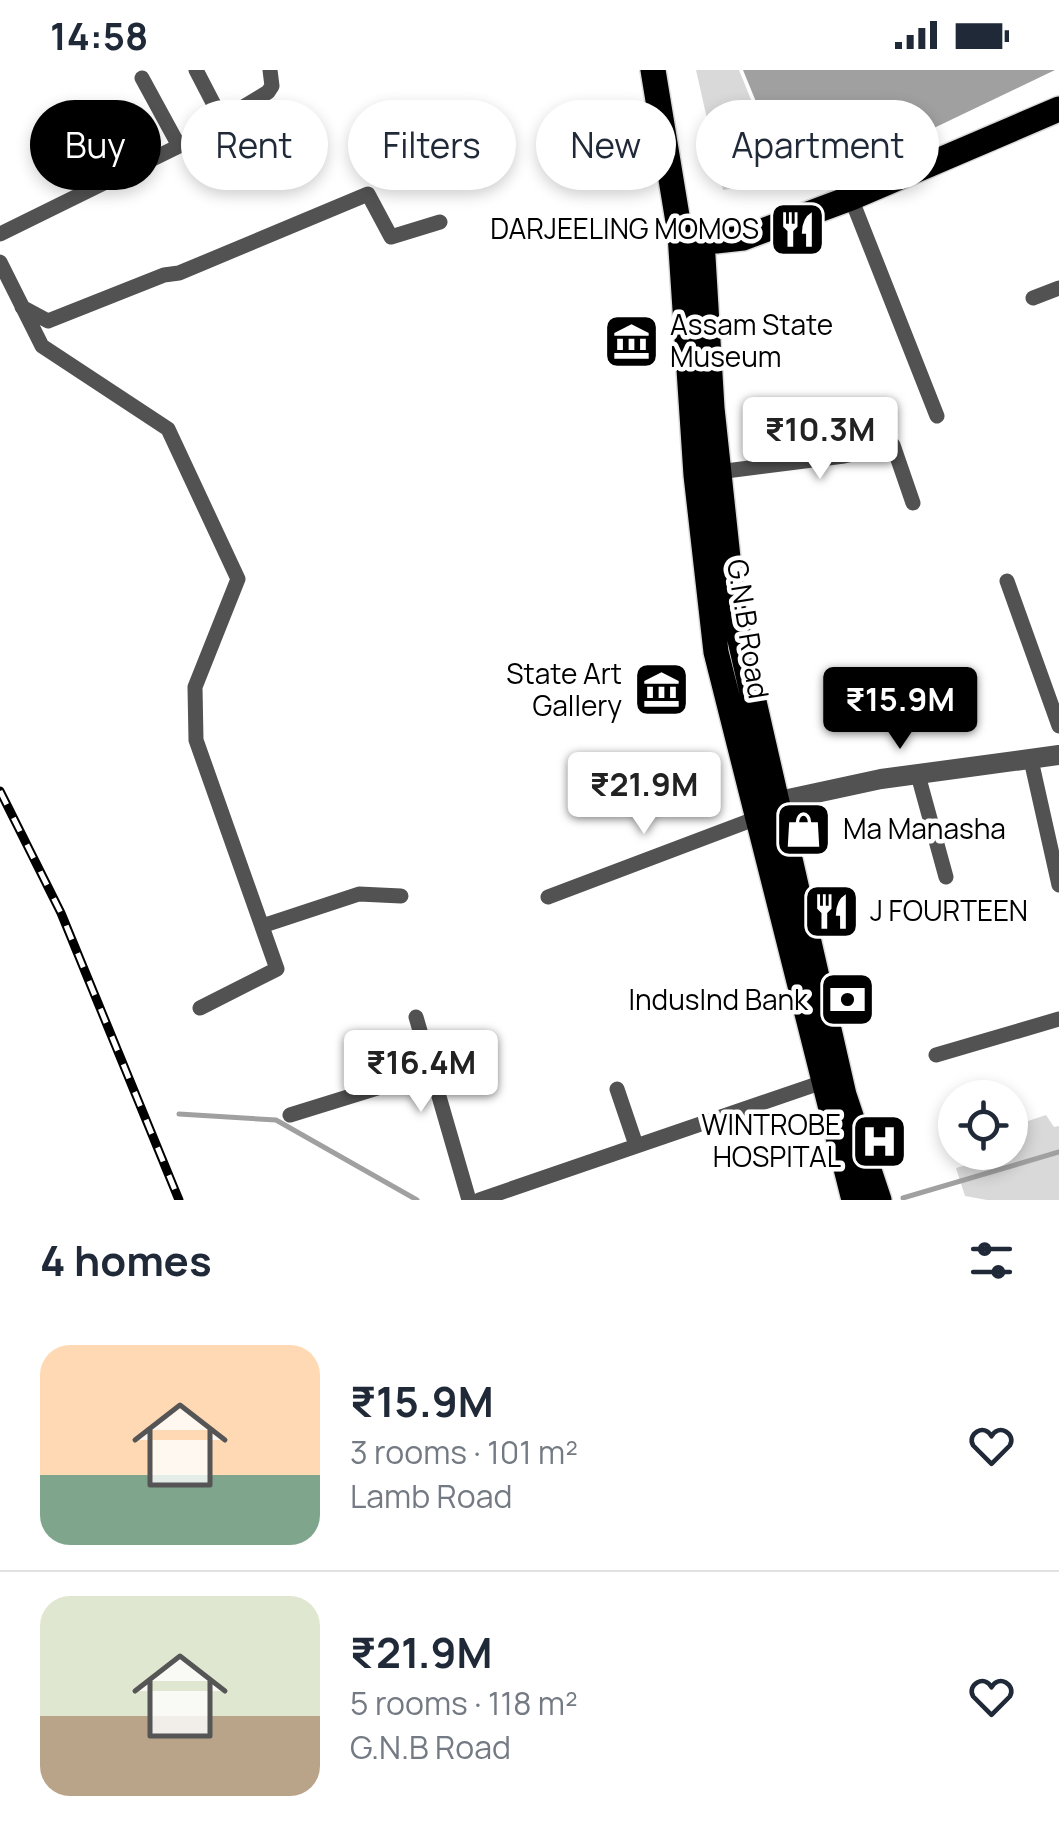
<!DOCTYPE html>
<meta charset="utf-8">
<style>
:root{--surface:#fff;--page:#f6f6f7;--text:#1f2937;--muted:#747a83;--line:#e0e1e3;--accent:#000}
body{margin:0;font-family:Manrope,sans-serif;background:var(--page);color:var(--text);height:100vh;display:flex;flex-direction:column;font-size:38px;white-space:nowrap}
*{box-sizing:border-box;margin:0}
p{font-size:32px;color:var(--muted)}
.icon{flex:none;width:55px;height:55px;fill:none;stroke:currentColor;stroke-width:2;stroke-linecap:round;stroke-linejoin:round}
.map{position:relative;height:1130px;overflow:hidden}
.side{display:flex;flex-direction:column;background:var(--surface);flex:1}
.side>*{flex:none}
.banner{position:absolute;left:30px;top:30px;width:1000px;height:90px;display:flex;gap:20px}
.buttons{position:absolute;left:938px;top:1010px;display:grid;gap:20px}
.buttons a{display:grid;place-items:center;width:90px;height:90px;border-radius:50%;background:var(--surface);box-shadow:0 5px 15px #0003;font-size:50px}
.price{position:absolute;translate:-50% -85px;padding:0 22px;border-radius:10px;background:#fff;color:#222;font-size:32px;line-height:65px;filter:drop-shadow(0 2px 5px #0008)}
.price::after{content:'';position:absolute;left:50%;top:60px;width:30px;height:22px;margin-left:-15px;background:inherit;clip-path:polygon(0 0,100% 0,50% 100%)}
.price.current{background:var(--accent);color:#fff}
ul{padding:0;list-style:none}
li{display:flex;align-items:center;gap:30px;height:250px;padding:0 40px}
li+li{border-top:2px solid var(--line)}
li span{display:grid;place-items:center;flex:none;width:280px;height:200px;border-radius:30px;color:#555}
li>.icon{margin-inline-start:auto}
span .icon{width:120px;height:120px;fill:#fffc;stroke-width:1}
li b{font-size:42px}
h2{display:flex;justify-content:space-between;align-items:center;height:120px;padding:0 40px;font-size:42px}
.chip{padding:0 35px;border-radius:45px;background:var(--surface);box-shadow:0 5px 15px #0003;font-size:35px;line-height:90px}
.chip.current{background:var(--accent);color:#fff}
.status{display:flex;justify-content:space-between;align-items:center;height:70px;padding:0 50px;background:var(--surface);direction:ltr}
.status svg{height:28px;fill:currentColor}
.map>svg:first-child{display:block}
.green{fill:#d9d9d9}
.water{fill:#a0a0a0}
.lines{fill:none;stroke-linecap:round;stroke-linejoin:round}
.stream{stroke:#a0a0a0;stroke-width:5}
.primary-casing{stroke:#dbdbdb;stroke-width:28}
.minor{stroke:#525252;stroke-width:15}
.tertiary{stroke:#525252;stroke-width:20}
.primary{stroke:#000;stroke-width:25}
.rail-casing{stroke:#000;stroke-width:9}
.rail{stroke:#fff;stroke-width:5;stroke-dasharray:15;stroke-linecap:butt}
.labels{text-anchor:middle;stroke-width:9;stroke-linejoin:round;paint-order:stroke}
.poi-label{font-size:28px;fill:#000;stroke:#fff;text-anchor:end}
.street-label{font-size:28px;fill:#000;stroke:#fff}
</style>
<div class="status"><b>14:58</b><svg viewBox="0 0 49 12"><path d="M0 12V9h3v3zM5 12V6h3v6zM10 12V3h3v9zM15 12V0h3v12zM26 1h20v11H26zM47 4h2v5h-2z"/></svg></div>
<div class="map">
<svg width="1059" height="1130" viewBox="0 0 1059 1130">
<rect width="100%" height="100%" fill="#fff"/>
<path class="green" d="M696 0H739L784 111 723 120Z
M1046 1045 1054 1057 1059 1056V1130H987L965 1126 956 1098 992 1088V1083L1010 1082V1057Z"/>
<path class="water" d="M743 0H1055L819 113 791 117Z"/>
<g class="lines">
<path class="stream" d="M179 1044 276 1050 417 1130
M903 1128 1059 1082"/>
<defs>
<path id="primary" d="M653 0 680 164 696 405 716 582 854 1130
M685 165 716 171 743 168 851 128 1059 39
M702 170 712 338 734 544 844 1025 879 1130"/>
</defs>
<use href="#primary" class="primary-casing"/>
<path class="minor" d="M196 0 223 52
M142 8 179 76
M851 128 937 346
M0 164 179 76 268 22 272 16 270 0
M0 192 42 276 168 359 238 509 195 617 196 670 277 899 200 938
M1033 228 1059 218
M22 237 48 251 164 205 179 203 368 124 391 167 440 152
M718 402 844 386 893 375 913 433
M1007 511 1059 656
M1031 690 1059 815
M918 705 946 807
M548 827 757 748
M262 856 359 824 401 826
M416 947 469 1130
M936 985 1059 949
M617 1019 636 1075
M290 1045 432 1001
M479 1130 823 1012"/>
<path class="tertiary" d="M765 734 881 709 1059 685"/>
<use href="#primary" class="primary"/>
<defs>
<path id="rail" d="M0 721 61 843 179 1130"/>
</defs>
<use href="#rail" class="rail-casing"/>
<use href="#rail" class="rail"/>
</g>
<defs>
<symbol id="restaurant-square" viewBox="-11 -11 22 22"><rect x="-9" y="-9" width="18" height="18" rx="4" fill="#000" stroke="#fff"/><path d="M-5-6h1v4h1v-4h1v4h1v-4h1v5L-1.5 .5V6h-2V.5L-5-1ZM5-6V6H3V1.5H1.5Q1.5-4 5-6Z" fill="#fff"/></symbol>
<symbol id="museum-square" viewBox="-11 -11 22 22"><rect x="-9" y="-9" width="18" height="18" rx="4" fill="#000" stroke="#fff"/><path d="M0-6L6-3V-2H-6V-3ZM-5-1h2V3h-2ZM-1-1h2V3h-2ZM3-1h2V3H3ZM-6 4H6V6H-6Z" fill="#fff"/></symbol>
<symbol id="shop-square" viewBox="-11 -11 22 22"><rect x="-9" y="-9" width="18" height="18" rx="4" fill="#000" stroke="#fff"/><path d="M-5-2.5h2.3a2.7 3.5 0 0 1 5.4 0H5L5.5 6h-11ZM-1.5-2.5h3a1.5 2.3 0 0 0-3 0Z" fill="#fff"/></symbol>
<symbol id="bank-square" viewBox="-11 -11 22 22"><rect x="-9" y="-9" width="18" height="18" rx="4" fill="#000" stroke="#fff"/><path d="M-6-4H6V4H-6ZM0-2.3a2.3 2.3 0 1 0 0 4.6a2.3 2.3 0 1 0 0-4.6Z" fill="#fff"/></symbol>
<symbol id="hospital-square" viewBox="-11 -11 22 22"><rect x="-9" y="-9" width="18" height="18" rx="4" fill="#000" stroke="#fff"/><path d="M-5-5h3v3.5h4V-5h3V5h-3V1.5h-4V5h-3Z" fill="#fff"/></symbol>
</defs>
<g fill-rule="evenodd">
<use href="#restaurant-square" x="766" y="128" width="63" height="63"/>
<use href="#museum-square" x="600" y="240" width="63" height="63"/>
<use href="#museum-square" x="630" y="588" width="63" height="63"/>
<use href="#shop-square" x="772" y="728" width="63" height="63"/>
<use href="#restaurant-square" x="800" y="810" width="63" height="63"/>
<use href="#bank-square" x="816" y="898" width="63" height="63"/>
<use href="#hospital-square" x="848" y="1040" width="63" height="63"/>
</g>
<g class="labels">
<g class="poi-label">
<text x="759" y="169">DARJEELING MOMOS</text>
<text x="670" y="265" text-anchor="start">Assam State<tspan x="670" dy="32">Museum</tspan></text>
<text x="622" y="614">State Art<tspan x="622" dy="32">Gallery</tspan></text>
<text x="843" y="769" text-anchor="start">Ma Manasha</text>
<text x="870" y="851" text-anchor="start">J FOURTEEN</text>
<text x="808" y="940">IndusInd Bank</text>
<text x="841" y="1065">WINTROBE<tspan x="841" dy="32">HOSPITAL</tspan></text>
</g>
<g class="street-label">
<text transform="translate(748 559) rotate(81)" y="10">G.N.B Road</text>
</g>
</g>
</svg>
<div class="buttons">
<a><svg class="icon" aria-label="locate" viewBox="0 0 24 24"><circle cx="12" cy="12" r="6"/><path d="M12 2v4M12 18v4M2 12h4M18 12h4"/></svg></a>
</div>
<b class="price" style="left:820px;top:412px">₹10.3M</b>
<b class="price current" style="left:900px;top:682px">₹15.9M</b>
<b class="price" style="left:644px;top:767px">₹21.9M</b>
<b class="price" style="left:421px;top:1045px">₹16.4M</b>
<div class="banner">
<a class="chip current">Buy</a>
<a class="chip">Rent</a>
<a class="chip">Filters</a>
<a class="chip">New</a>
<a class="chip">Apartment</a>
</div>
</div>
<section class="side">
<h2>4 homes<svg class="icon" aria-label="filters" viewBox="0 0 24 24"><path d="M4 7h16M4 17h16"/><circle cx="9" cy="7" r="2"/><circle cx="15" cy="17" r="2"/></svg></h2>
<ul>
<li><span style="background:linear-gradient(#ffd9b3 65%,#7fa58c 0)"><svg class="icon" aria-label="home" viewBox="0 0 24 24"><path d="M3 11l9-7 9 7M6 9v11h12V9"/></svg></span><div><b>₹15.9M</b><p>3 rooms · 101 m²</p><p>Lamb Road</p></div><svg class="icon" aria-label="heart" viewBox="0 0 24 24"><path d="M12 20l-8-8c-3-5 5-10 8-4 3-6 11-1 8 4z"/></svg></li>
<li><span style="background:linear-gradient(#dfe7d0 60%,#b9a48a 0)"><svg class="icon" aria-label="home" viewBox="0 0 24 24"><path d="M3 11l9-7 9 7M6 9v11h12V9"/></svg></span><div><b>₹21.9M</b><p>5 rooms · 118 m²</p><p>G.N.B Road</p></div><svg class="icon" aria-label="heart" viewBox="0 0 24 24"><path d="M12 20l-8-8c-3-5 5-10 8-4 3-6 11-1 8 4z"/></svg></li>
</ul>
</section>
